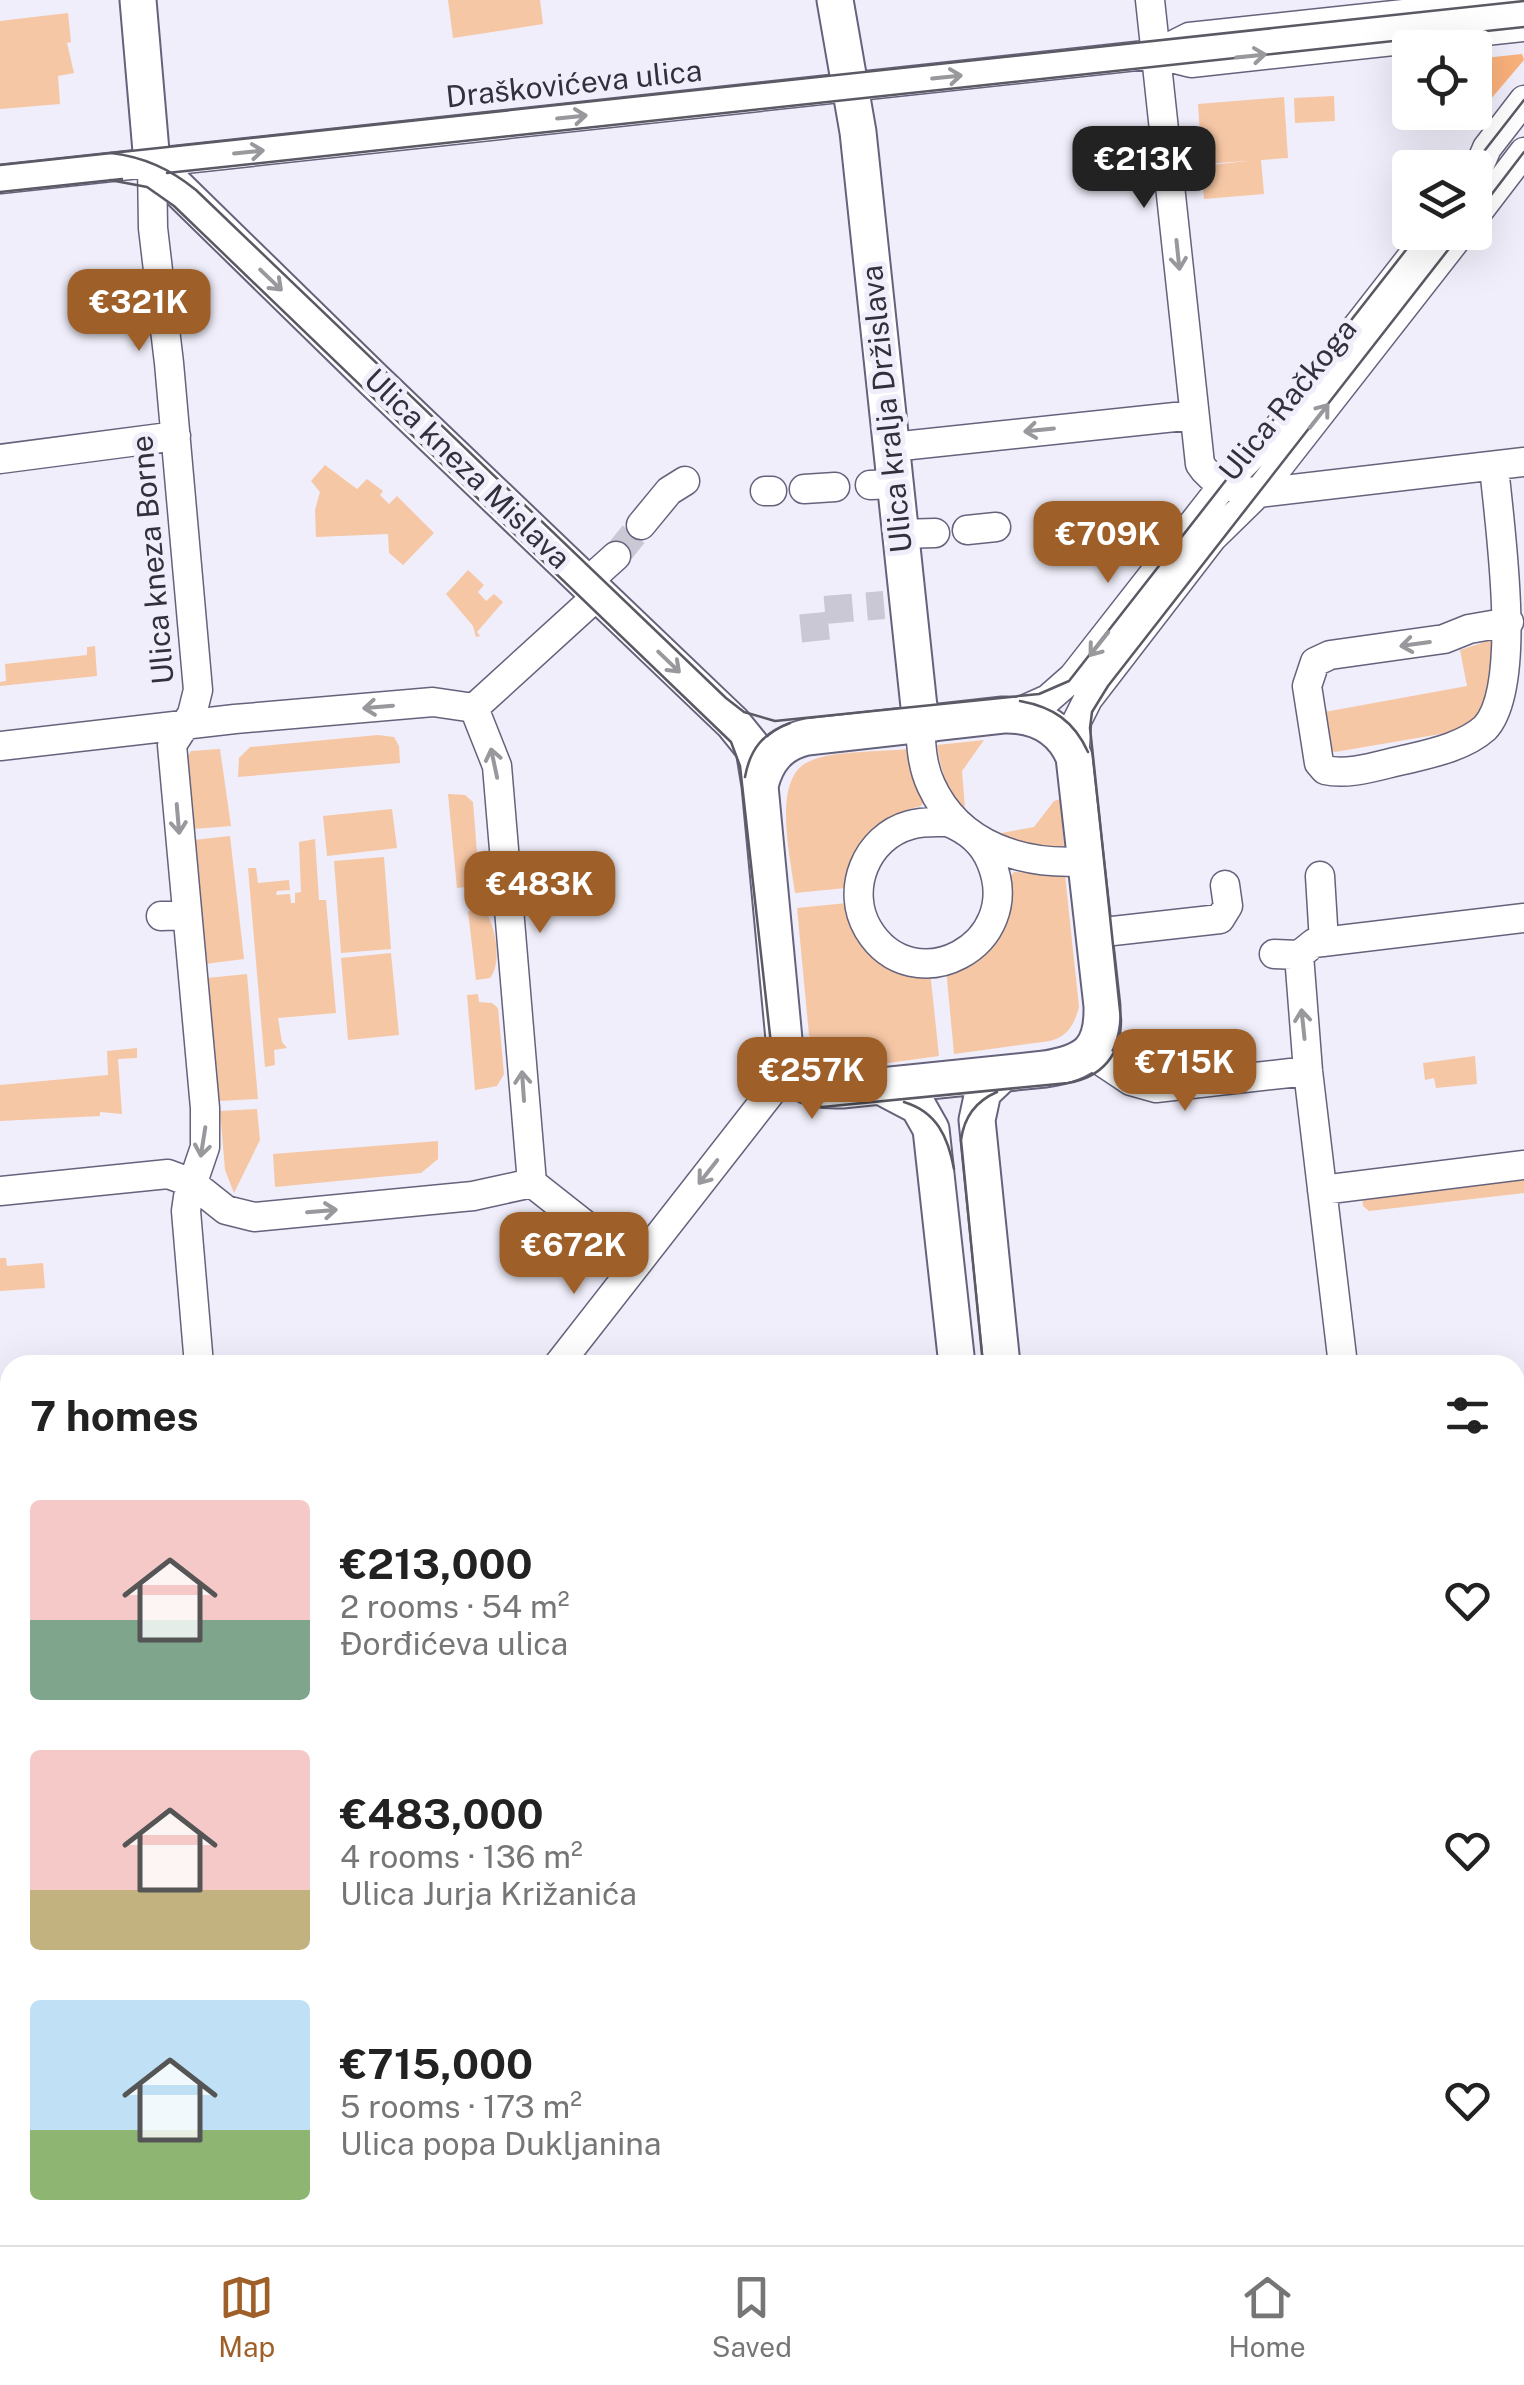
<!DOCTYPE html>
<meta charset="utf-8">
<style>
:root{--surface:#fff;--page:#f2f2f2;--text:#222;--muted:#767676;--line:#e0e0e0;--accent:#9f5f29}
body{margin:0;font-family:"Public Sans",sans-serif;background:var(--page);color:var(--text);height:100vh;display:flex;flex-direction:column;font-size:38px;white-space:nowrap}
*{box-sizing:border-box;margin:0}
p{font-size:32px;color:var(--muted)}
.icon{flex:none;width:55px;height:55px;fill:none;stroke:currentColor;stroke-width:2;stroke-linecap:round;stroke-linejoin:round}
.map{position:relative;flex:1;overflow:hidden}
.drawer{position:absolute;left:0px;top:1355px;width:1525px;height:890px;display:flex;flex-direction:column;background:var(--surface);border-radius:30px 30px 0 0;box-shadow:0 10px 40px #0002}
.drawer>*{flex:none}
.fabs{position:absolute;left:1392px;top:30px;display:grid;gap:20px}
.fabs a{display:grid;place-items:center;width:100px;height:100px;border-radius:10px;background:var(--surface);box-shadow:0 10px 40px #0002;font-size:50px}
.price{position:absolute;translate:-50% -85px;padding:0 22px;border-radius:20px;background:var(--accent);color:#fff;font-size:32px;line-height:65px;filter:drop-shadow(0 2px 5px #0008)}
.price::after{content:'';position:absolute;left:50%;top:60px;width:30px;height:22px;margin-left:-15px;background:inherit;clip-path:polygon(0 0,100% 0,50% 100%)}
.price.active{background:#222;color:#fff}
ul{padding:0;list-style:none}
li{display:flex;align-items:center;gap:30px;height:250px;padding:0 30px}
li span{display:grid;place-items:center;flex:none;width:280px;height:200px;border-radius:10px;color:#555}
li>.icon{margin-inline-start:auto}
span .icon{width:120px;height:120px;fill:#fffc;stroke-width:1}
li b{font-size:42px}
h2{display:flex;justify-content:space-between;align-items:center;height:120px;padding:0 30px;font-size:42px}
.dock{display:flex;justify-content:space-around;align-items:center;height:140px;border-top:2px solid var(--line);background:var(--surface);font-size:28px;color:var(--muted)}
.dock a{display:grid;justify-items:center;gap:5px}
.dock .active{color:var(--accent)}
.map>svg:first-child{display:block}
.green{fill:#f6c7a5}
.water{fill:#fab17b}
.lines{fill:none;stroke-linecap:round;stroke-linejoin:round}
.minor-tunnel{stroke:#c9c8d4;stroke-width:28;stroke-dasharray:28 14;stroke-linecap:butt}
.minor-casing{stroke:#65627c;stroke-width:31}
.major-casing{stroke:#65627c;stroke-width:39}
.minor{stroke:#fff;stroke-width:28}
.major{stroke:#fff;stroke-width:35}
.tram{stroke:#5a5964;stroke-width:2.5}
.oneway{stroke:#98989d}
.labels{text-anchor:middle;stroke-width:10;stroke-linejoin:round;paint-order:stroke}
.street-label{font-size:30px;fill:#31303b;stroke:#efeefa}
</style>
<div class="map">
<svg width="1524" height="2245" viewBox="0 0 1524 2245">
<rect width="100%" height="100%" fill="#efeefa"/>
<path class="green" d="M448 0H540L543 24 453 38Z
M68 13 71 42 67 43 74 73 58 76 60 104 0 109V21Z
M1334 96 1335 121 1295 123 1294 98Z
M1284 97 1288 158 1261 160 1264 194 1204 199 1201 166 1248 161 1202 164 1198 104Z
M325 465 357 489 367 479 383 491 380 495 389 504 397 496 434 533 403 565 389 553 388 534 316 537 315 510 320 492 311 481Z
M468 570 484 585 478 592 486 601 494 594 503 602 477 632 480 636 476 637 473 626 446 594Z
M1497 638 1491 699 1480 717 1458 731 1335 752 1327 749 1319 713 1467 686 1460 650Z
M95 646 97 676 0 686V682L6 681 5 664 87 655V647Z
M378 735 394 737 399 746 400 763 238 777 239 758 250 747Z
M984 740 962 771 965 808C947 794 940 767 937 745Z
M220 749 231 826 193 829 188 756 191 751Z
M908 749 924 800 921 806C879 815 848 843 846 888L795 893C791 860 771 779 808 762 832 750 881 752 908 749Z
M448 794 465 795 473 802 479 878 472 886 457 888Z
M1060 799 1064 846H1031L996 834 1034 827 1054 801Z
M392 809 397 848 327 856 323 816Z
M230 836 244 959 205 964 194 840Z
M315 839 319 900H326L336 1013 278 1018 282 1042 287 1048 274 1050 275 1065 265 1067 248 868H256L258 883 289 880 290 890 277 891 276 895 290 894 291 903H295V893L301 892 299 842Z
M384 857 391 949 341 953 334 861Z
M1014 872 1065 875 1079 1007C1074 1025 1068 1036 1050 1041L954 1054 946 969 1005 919 1011 876Z
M847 903 930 971 939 1056C912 1059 842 1074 821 1056 815 1050 812 1042 809 1035L797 908Z
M468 911 486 912C496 928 502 964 490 978L476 980Z
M391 953 399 1035 348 1040 341 958Z
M247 974 258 1099 219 1101 207 978Z
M478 994 479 1002 492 1003 498 1008 504 1074 497 1086 475 1090 467 995Z
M137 1048V1058L118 1059 122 1114 100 1112V1116L0 1121V1085L108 1075 107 1051Z
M1475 1056 1477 1084 1436 1088 1434 1078 1425 1080 1423 1063Z
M257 1109 260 1140 234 1193 225 1170 220 1111Z
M438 1141V1159L421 1173 275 1187 273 1154Z
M1524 1176V1193L1369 1211 1363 1206 1362 1194Z
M0 1258H6L7 1266 43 1263 45 1288 0 1291Z
M10 1522V1780L0 1781V1523Z"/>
<path class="water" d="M1522 54 1524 60 1490 100 1475 72V59Z"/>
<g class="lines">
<path class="minor-tunnel" d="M616 556 641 525
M816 641 813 611 884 605"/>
<defs>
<path id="minor" d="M1150 0 1200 464C1212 484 1237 490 1258 493L1524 462
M1155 54 1189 37 1524 1
M152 163 153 228 169 363 198 690 192 714 172 745 205 1108V1147L188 1197 186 1211 199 1365
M1475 176 1487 148 1524 100
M0 179 1155 54 1191 63 1524 27
M1475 216 1524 152
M892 447 1194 415
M0 459 176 436
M1494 466C1499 524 1524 686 1485 728 1465 746 1433 753 1408 759 1382 764 1351 776 1325 770L1319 763 1307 686 1315 662 1330 655 1444 639 1469 629 1509 622
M870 485 896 484
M804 489 835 487
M765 491H772
M641 525 669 491 685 481
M967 530 996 527
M900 534 935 533
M586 583 616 556
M474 708 497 766 532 1183 636 1265
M474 708 598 595
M1012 715 1048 699 1073 677 1224 484 1275 432 1431 232
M920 724C921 745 922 766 931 785 959 847 1025 866 1087 861
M0 746 235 719 433 702 474 708
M1074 757 1077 721 1088 699 1212 538 1258 493 1462 232
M948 822C968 830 983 842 991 862 1026 945 913 1004 868 929 845 890 866 837 910 825 922 821 936 822 948 822Z
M1320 876 1324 942
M161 916 186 915
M1095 933 1220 919 1228 906 1225 885
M1274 954 1299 955
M1089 1053 1131 1081 1156 1088 1308 1071
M1322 1190 1524 1165
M0 1191 168 1174 192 1183 226 1210 254 1217 473 1196 532 1183
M558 1365 779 1082 788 1066
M1343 1365 1308 1071 1299 955 1314 943 1524 918
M0 1497 10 1496
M1515 1804 1524 1803
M0 1814 10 1815
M1515 2106 1524 2105
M462 2235 463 2245
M980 2235 999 2245
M1064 2235 1081 2245"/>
<path id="major" d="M138 0 152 163 373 379 733 723 754 749 760 786
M835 0 858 132 919 707 924 717 934 723
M1003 715C1035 714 1061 726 1074 757L1102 1006C1103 1050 1087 1062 1045 1069L842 1090C808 1091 791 1085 785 1050L760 786C766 760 780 743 807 737Z
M880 1086 918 1106 931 1129 957 1365
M1002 1365 977 1120 983 1092 1002 1074
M1515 1418 1524 1417
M0 2034 10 2026
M0 2099 10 2093
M1090 2235 1093 2245
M1142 2235 1144 2245"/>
</defs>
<use href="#minor" class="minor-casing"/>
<use href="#major" class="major-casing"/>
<use href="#minor" class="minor"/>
<use href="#major" class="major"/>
<path class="tram" d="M111 153C144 157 170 169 196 190L726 698 744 712 775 721 1039 694 1069 681 1420 232
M0 165 1524 1
M1471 168 1524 100
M167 173 1524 27
M110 180 147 187 174 206 731 742 740 766 774 1071 795 1099 822 1107 1068 1083C1102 1077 1121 1055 1121 1020L1090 728 1092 712 1108 686 1462 232
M0 192 122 179
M1475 216 1524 152
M1020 701C1053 707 1074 721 1088 752
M745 777C750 749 763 733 790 723
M904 1102C937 1112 948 1137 954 1169
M983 1365 961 1140C964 1117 976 1101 997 1092
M0 2076 10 2070
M1010 2235 1029 2245
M1114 2235 1116 2245"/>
</g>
<defs><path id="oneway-shaft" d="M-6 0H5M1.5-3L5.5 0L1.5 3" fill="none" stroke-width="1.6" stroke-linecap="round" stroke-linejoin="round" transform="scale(2.5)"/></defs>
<g class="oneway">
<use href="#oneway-shaft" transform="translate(1251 56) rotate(-6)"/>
<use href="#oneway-shaft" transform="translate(947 77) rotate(-6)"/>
<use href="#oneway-shaft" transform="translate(572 117) rotate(-6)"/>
<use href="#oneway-shaft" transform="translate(249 152) rotate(-6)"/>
<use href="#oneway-shaft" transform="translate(1178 255) rotate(84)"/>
<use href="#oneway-shaft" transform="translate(271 280) rotate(44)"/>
<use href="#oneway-shaft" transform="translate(1319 416) rotate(-52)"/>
<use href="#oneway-shaft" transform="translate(1039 430) rotate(174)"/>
<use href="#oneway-shaft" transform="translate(1099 644) rotate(128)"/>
<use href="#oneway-shaft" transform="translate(1415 644) rotate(172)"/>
<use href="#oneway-shaft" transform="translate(669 662) rotate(44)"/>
<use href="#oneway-shaft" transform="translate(378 707) rotate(175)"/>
<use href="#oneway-shaft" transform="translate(494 763) rotate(-102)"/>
<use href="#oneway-shaft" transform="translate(178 819) rotate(85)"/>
<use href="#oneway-shaft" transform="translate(1303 1024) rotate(-96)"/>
<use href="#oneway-shaft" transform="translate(523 1086) rotate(-94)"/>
<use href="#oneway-shaft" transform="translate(203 1142) rotate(99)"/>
<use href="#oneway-shaft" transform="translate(708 1172) rotate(128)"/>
<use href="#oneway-shaft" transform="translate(322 1211) rotate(-5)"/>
</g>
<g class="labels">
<g class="street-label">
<text transform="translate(574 84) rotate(-6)" y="10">Draškovićeva ulica</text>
<text transform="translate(1288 400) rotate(-51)" y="10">Ulica Račkoga</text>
<text transform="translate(887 409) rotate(-96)" y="10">Ulica kralja Držislava</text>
<text transform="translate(467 469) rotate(44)" y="10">Ulica kneza Mislava</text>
<text transform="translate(153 560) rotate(-95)" y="10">Ulica kneza Borne</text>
</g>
</g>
</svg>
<div class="fabs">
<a><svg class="icon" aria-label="locate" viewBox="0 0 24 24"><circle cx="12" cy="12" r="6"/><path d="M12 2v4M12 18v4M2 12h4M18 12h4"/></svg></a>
<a><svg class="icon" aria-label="layers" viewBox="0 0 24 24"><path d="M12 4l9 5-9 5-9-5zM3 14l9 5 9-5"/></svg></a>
</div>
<b class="price active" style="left:1144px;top:211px">€213K</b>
<b class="price" style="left:139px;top:354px">€321K</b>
<b class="price" style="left:1108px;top:586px">€709K</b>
<b class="price" style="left:540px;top:936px">€483K</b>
<b class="price" style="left:1185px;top:1114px">€715K</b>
<b class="price" style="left:812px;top:1122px">€257K</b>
<b class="price" style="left:574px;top:1297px">€672K</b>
<section class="drawer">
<h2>7 homes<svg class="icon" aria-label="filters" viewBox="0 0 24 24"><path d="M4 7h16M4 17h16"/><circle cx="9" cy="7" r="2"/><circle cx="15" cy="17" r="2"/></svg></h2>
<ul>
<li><span style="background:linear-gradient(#f6c9c9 60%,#7fa58c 0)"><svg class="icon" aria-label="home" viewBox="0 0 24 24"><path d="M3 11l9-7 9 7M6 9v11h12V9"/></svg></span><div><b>€213,000</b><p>2 rooms · 54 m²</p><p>Đorđićeva ulica</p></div><svg class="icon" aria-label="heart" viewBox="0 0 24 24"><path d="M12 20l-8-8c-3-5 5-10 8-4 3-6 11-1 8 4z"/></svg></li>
<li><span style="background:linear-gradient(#f6c9c9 70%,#c2b280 0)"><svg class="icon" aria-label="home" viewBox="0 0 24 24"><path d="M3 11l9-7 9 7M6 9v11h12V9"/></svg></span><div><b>€483,000</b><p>4 rooms · 136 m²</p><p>Ulica Jurja Križanića</p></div><svg class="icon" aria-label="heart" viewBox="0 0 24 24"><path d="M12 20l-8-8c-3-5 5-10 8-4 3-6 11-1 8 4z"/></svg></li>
<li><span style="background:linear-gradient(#bfe0f5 65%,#8fb573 0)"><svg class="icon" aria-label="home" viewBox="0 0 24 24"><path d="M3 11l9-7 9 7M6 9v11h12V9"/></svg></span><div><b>€715,000</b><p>5 rooms · 173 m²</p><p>Ulica popa Dukljanina</p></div><svg class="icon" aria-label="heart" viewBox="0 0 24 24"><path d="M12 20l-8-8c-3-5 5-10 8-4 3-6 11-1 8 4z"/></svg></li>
</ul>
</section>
</div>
<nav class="dock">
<a class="active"><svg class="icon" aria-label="map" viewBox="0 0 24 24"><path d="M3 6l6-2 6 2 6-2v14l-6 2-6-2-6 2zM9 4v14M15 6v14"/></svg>Map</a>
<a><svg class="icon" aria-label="saved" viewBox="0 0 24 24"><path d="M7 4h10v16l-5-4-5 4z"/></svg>Saved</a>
<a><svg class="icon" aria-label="home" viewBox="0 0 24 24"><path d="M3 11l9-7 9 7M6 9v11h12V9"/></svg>Home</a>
</nav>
